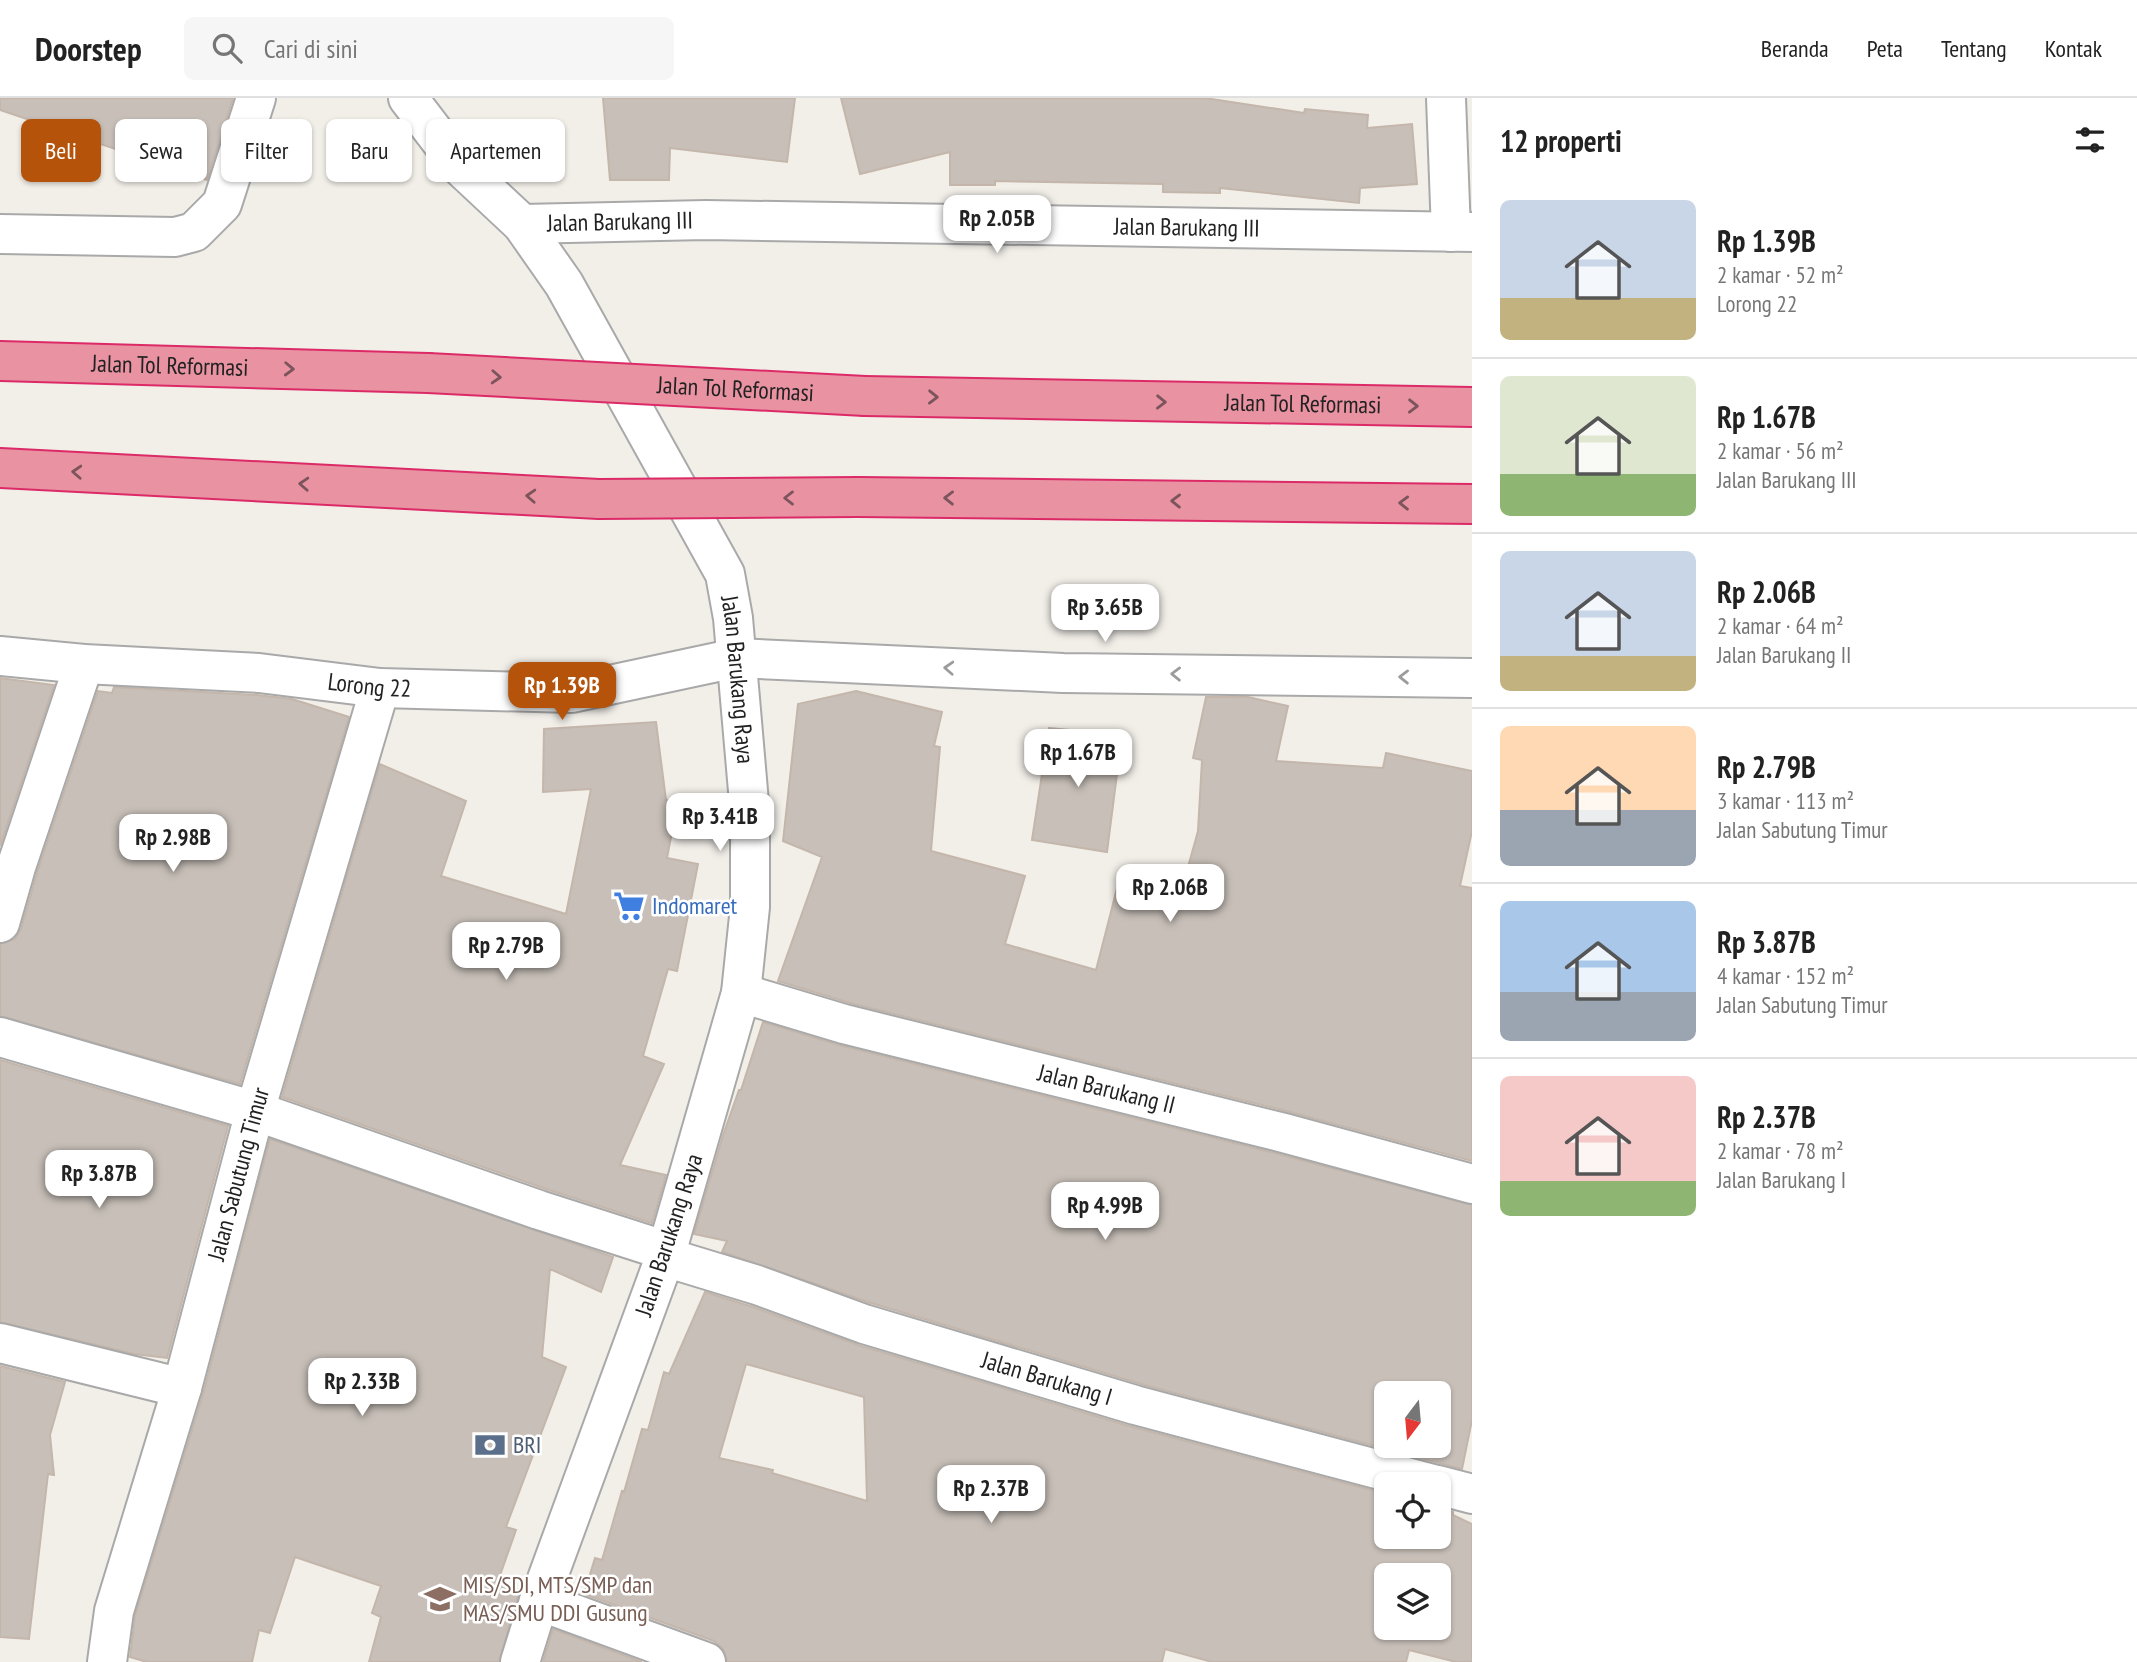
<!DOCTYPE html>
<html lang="id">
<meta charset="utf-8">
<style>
:root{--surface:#fff;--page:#f6f6f6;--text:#222;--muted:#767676;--line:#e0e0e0;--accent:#b45309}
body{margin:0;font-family:"PT Sans Narrow",sans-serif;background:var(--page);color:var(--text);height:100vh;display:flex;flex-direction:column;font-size:26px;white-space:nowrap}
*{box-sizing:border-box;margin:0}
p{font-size:23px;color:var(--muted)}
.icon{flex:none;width:38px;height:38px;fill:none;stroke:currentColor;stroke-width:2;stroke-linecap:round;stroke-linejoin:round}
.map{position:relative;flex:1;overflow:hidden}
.sheet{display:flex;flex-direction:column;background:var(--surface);width:665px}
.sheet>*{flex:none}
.hud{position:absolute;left:21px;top:21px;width:665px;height:63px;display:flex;gap:14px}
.needle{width:46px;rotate:196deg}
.buttons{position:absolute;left:1374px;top:1283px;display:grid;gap:14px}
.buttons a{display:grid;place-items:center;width:77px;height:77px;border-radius:10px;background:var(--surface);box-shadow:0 2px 5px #0004;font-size:35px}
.price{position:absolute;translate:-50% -60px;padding:0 16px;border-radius:14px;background:#fff;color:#222;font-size:23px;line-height:46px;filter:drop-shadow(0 2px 4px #0008)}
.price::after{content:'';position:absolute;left:50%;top:42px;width:21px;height:16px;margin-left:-10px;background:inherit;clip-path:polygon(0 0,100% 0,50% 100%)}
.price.on{background:var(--accent);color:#fff}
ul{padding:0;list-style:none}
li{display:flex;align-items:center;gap:21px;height:175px;padding:0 28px}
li+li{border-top:2px solid var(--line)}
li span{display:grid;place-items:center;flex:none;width:196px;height:140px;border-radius:10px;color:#555}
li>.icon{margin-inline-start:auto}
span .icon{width:84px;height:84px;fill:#fffc;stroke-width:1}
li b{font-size:30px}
h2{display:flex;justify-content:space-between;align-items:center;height:84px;padding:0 28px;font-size:30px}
.pill{padding:0 24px;border-radius:10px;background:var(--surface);box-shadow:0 2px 5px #0004;font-size:24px;line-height:63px}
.pill.on{background:var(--accent);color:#fff}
header{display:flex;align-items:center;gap:42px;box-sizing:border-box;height:98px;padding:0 35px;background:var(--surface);border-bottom:2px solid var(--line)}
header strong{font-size:33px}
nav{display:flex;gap:38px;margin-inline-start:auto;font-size:24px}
.search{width:490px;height:63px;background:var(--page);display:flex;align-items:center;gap:18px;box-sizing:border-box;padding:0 24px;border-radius:10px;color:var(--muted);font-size:26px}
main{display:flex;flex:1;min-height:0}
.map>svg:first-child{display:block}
.building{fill:#c7bfb8;stroke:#c4b6ab;stroke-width:2;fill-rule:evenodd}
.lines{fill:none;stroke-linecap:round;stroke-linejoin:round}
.minor-casing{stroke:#a9a9a9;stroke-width:42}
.highway-casing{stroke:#dc2a67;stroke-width:42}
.minor{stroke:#fff;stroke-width:38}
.highway{stroke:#e892a2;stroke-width:38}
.highway-bridge-casing{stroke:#dc2a67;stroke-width:42;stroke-linecap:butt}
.highway-bridge{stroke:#e892a2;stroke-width:38}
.oneway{stroke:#7b545c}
.oneway2{stroke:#9c9c9c}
.labels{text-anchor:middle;stroke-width:5;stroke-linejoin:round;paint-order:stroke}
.street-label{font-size:24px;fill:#222;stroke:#fff}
.shop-label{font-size:24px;fill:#366cbe;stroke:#fff;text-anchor:start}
.service-label{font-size:24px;fill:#4e5e75;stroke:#fff;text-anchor:start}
.education-label{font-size:24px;fill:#785e54;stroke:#fff;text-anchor:start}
</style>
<header>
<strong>Doorstep</strong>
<div class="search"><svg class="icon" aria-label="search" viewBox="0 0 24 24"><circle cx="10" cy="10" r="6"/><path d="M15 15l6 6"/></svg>Cari di sini</div>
<nav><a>Beranda</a><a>Peta</a><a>Tentang</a><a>Kontak</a></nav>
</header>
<main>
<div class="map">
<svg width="1472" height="1564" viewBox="0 0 1472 1564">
<rect width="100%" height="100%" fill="#f2efe9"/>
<path class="building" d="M0 0H233L207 82 0 12Z
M603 0H795L787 64 670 50 669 82H610Z
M841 0H1205L1304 15 1305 11 1368 17 1367 30 1412 26 1417 86 1360 90 1359 105 1220 90V95L1163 94V86L995 83V87H950V54L860 76Z
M0 580 54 587 0 748Z
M114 589 257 597 292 601 349 619 240 986 0 918V846L15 841 21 831 37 775 98 593 112 595Z
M856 593 942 614 934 648 940 649 931 753 1025 778 1005 846 1096 872 1122 771 1183 787 1198 733 1202 662 1193 660 1206 599H1248L1288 608 1276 663 1383 670 1386 655 1472 673V733L1460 788 1472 790V1063L1290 1014 850 905 778 883 822 759 783 743 798 606Z
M656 624 666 702 678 703 667 760 698 766 677 873 668 871 643 958 664 966 620 1067 666 1077 652 1125 546 1091 282 999 380 666 466 703 441 778 566 816 591 691 543 694 544 631Z
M1049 630 1122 637 1107 754 1032 742Z
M763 924 839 947 1278 1056 1472 1107V1322L1462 1371 1141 1286 871 1205 722 1154 727 1143 694 1136 723 1037 739 992H741ZM1386 1295H1438V1348H1386Z
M0 962 228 1028 167 1260 134 1256 0 1224Z
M270 1041 613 1159 601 1194 550 1171 542 1259 566 1269 506 1429 516 1432 498 1483 520 1492 499 1564H369L381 1519 372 1515 381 1488 295 1459 270 1535 259 1532 252 1564H147L130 1559 135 1518 203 1296Z
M705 1194 750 1208 858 1247 1129 1328 1386 1396V1438H1438V1410L1453 1414V1417L1472 1426V1564H1456L1409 1552 1406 1564H1212L1165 1551 1162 1564H727L723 1551 714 1543 584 1496 595 1460 602 1462 622 1393 624 1394 642 1331 648 1332 664 1274 669 1276ZM746 1266 864 1299 867 1403 772 1375 773 1372 719 1360ZM1386 1477H1438V1530H1386Z
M0 1268 65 1284 50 1337 54 1377 48 1376 29 1541 0 1539Z
M553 1531 642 1564H543Z"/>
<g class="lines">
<defs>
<g id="minor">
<path id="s1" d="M408 0 460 68 522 126 564 186 725 476 733 520 750 716V809L741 895 665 1159 539 1503 520 1564"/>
<path d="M1446 0 1451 134"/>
<path id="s2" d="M522 126 706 122 1472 134"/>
<path d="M0 136 175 139 194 134 222 106 256 0"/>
<path id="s3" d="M0 558 84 566 259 575 380 590 572 595 736 560 1063 575 1472 580"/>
<path d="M0 825 16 769 84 566"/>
<path id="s4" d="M741 895 844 926 1284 1035 1472 1086"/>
<path d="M0 939 255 1013 539 1112 667 1153"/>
<path id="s5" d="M665 1159 757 1187 864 1226 1135 1307 1433 1386"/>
<path d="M0 1245 182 1290"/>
<path d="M1438 1387 1472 1396"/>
<path d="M539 1503 706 1564"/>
<path id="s6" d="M107 1564 114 1513 182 1290 255 1013 380 590"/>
</g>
<g id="highway">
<path id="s7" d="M0 263 428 275"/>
<path id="s8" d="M865 298 1472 309"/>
<path d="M0 370 599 401"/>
<path d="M858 399 1472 406"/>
</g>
</defs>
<use href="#minor" class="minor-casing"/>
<use href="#highway" class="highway-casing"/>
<use href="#minor" class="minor"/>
<use href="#highway" class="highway"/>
<defs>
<g id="highway-bridge">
<path id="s9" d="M428 275 865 298"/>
<path d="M599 401 858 399"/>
</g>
</defs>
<use href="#highway-bridge" class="highway-bridge-casing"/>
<use href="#highway-bridge" class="highway-bridge"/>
</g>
<defs><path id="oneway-chevron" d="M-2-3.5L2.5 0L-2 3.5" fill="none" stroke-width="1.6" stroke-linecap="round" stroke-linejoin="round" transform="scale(1.75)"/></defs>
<g class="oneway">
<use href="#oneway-chevron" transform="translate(289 271) rotate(2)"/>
<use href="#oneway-chevron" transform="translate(496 279) rotate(3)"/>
<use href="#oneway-chevron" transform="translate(933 299) rotate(1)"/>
<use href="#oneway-chevron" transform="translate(1161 304) rotate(1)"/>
<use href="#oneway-chevron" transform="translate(1413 308) rotate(1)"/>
<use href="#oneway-chevron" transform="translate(77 374) rotate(-177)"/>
<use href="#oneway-chevron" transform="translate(304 386) rotate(-177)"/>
<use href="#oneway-chevron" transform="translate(531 398) rotate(-177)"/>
<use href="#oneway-chevron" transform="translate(789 400) rotate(180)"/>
<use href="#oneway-chevron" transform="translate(949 400) rotate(-179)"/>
<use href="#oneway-chevron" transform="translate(1176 403) rotate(-179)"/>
<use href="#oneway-chevron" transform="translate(1404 405) rotate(-179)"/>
</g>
<g class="oneway2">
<use href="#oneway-chevron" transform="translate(949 570) rotate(-177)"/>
<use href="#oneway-chevron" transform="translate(1176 576) rotate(-179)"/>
<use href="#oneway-chevron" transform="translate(1404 579) rotate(-179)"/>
</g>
<defs>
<symbol id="supermarket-bare" viewBox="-9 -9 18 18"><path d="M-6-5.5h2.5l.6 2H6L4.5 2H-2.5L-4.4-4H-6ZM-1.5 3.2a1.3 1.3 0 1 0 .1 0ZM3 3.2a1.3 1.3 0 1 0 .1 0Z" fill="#3f7fe0" stroke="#fff" stroke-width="2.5" paint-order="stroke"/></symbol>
<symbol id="bank-bare" viewBox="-9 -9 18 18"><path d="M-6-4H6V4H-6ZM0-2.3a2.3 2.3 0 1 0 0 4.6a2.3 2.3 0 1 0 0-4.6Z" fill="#5c6f8a" stroke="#fff" stroke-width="2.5" paint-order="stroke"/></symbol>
<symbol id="school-bare" viewBox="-9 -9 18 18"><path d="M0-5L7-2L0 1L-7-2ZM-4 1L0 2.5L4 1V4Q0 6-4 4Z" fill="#8d6e63" stroke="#fff" stroke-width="2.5" paint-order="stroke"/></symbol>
</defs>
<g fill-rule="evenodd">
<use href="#supermarket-bare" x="607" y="786" width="44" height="44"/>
<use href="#bank-bare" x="468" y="1325" width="44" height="44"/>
<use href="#school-bare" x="418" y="1479" width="44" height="44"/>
</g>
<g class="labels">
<g class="street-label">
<text dy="8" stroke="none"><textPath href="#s2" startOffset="98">Jalan Barukang III</textPath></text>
<text dy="8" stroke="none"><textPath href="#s2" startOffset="665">Jalan Barukang III</textPath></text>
<text dy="8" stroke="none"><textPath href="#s7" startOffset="170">Jalan Tol Reformasi</textPath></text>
<text dy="8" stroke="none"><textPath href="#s9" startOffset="308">Jalan Tol Reformasi</textPath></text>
<text dy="8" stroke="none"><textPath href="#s8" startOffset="438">Jalan Tol Reformasi</textPath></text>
<text dy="8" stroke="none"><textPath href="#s1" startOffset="682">Jalan Barukang Raya</textPath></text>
<text dy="8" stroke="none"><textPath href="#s3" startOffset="371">Lorong 22</textPath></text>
<text dy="8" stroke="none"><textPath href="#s4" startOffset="378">Jalan Barukang II</textPath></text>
<text dy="8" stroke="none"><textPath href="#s6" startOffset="506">Jalan Sabutung Timur</textPath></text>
<text transform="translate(669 1137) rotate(-72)" y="8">Jalan Barukang Raya</text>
<text dy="8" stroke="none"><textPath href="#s5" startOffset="401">Jalan Barukang I</textPath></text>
</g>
<g class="shop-label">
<text x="652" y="816">Indomaret</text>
</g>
<g class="service-label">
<text x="513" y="1355">BRI</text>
</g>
<g class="education-label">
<text x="463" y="1495">MIS/SDI, MTS/SMP dan<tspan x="463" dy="28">MAS/SMU DDI Gusung</tspan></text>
</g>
</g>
</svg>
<div class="buttons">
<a><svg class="needle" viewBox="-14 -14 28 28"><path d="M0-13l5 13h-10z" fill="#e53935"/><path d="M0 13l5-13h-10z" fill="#767676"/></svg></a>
<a><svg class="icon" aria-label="locate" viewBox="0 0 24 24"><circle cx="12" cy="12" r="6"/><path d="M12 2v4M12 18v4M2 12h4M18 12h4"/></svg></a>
<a><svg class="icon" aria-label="layers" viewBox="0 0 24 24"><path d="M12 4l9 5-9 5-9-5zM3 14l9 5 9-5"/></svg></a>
</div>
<b class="price" style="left:997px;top:157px">Rp 2.05B</b>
<b class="price" style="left:1105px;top:546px">Rp 3.65B</b>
<b class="price on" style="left:562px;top:624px">Rp 1.39B</b>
<b class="price" style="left:1078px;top:691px">Rp 1.67B</b>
<b class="price" style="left:720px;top:755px">Rp 3.41B</b>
<b class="price" style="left:173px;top:776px">Rp 2.98B</b>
<b class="price" style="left:1170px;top:826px">Rp 2.06B</b>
<b class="price" style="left:506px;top:884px">Rp 2.79B</b>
<b class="price" style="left:99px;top:1112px">Rp 3.87B</b>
<b class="price" style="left:1105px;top:1144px">Rp 4.99B</b>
<b class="price" style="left:362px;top:1320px">Rp 2.33B</b>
<b class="price" style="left:991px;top:1427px">Rp 2.37B</b>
<div class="hud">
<a class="pill on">Beli</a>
<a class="pill">Sewa</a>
<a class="pill">Filter</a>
<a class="pill">Baru</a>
<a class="pill">Apartemen</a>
</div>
</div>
<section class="sheet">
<h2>12 properti<svg class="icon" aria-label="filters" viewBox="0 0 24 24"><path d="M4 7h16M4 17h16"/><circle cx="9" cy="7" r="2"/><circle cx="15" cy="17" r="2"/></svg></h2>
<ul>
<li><span style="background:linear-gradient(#c9d6e8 70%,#c2b280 0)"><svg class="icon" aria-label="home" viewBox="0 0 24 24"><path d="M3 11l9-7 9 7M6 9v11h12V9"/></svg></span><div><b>Rp 1.39B</b><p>2 kamar · 52 m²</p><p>Lorong 22</p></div></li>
<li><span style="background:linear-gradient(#dfe7d0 70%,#8fb573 0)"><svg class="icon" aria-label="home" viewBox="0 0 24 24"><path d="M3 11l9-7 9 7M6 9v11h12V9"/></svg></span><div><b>Rp 1.67B</b><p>2 kamar · 56 m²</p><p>Jalan Barukang III</p></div></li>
<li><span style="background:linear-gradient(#c9d6e8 75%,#c2b280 0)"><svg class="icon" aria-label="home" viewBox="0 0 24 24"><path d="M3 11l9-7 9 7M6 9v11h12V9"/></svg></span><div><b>Rp 2.06B</b><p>2 kamar · 64 m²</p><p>Jalan Barukang II</p></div></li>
<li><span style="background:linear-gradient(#ffd9b3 60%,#9aa5b1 0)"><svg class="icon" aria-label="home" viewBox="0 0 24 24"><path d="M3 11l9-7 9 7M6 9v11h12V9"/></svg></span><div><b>Rp 2.79B</b><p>3 kamar · 113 m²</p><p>Jalan Sabutung Timur</p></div></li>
<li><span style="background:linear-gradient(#a9c7e8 65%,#9aa5b1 0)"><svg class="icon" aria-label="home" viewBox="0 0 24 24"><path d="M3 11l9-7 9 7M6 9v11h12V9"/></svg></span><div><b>Rp 3.87B</b><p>4 kamar · 152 m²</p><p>Jalan Sabutung Timur</p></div></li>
<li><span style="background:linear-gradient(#f6c9c9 75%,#8fb573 0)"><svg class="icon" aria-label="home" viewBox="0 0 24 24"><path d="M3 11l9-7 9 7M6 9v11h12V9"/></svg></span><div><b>Rp 2.37B</b><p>2 kamar · 78 m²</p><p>Jalan Barukang I</p></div></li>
</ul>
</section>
</main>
